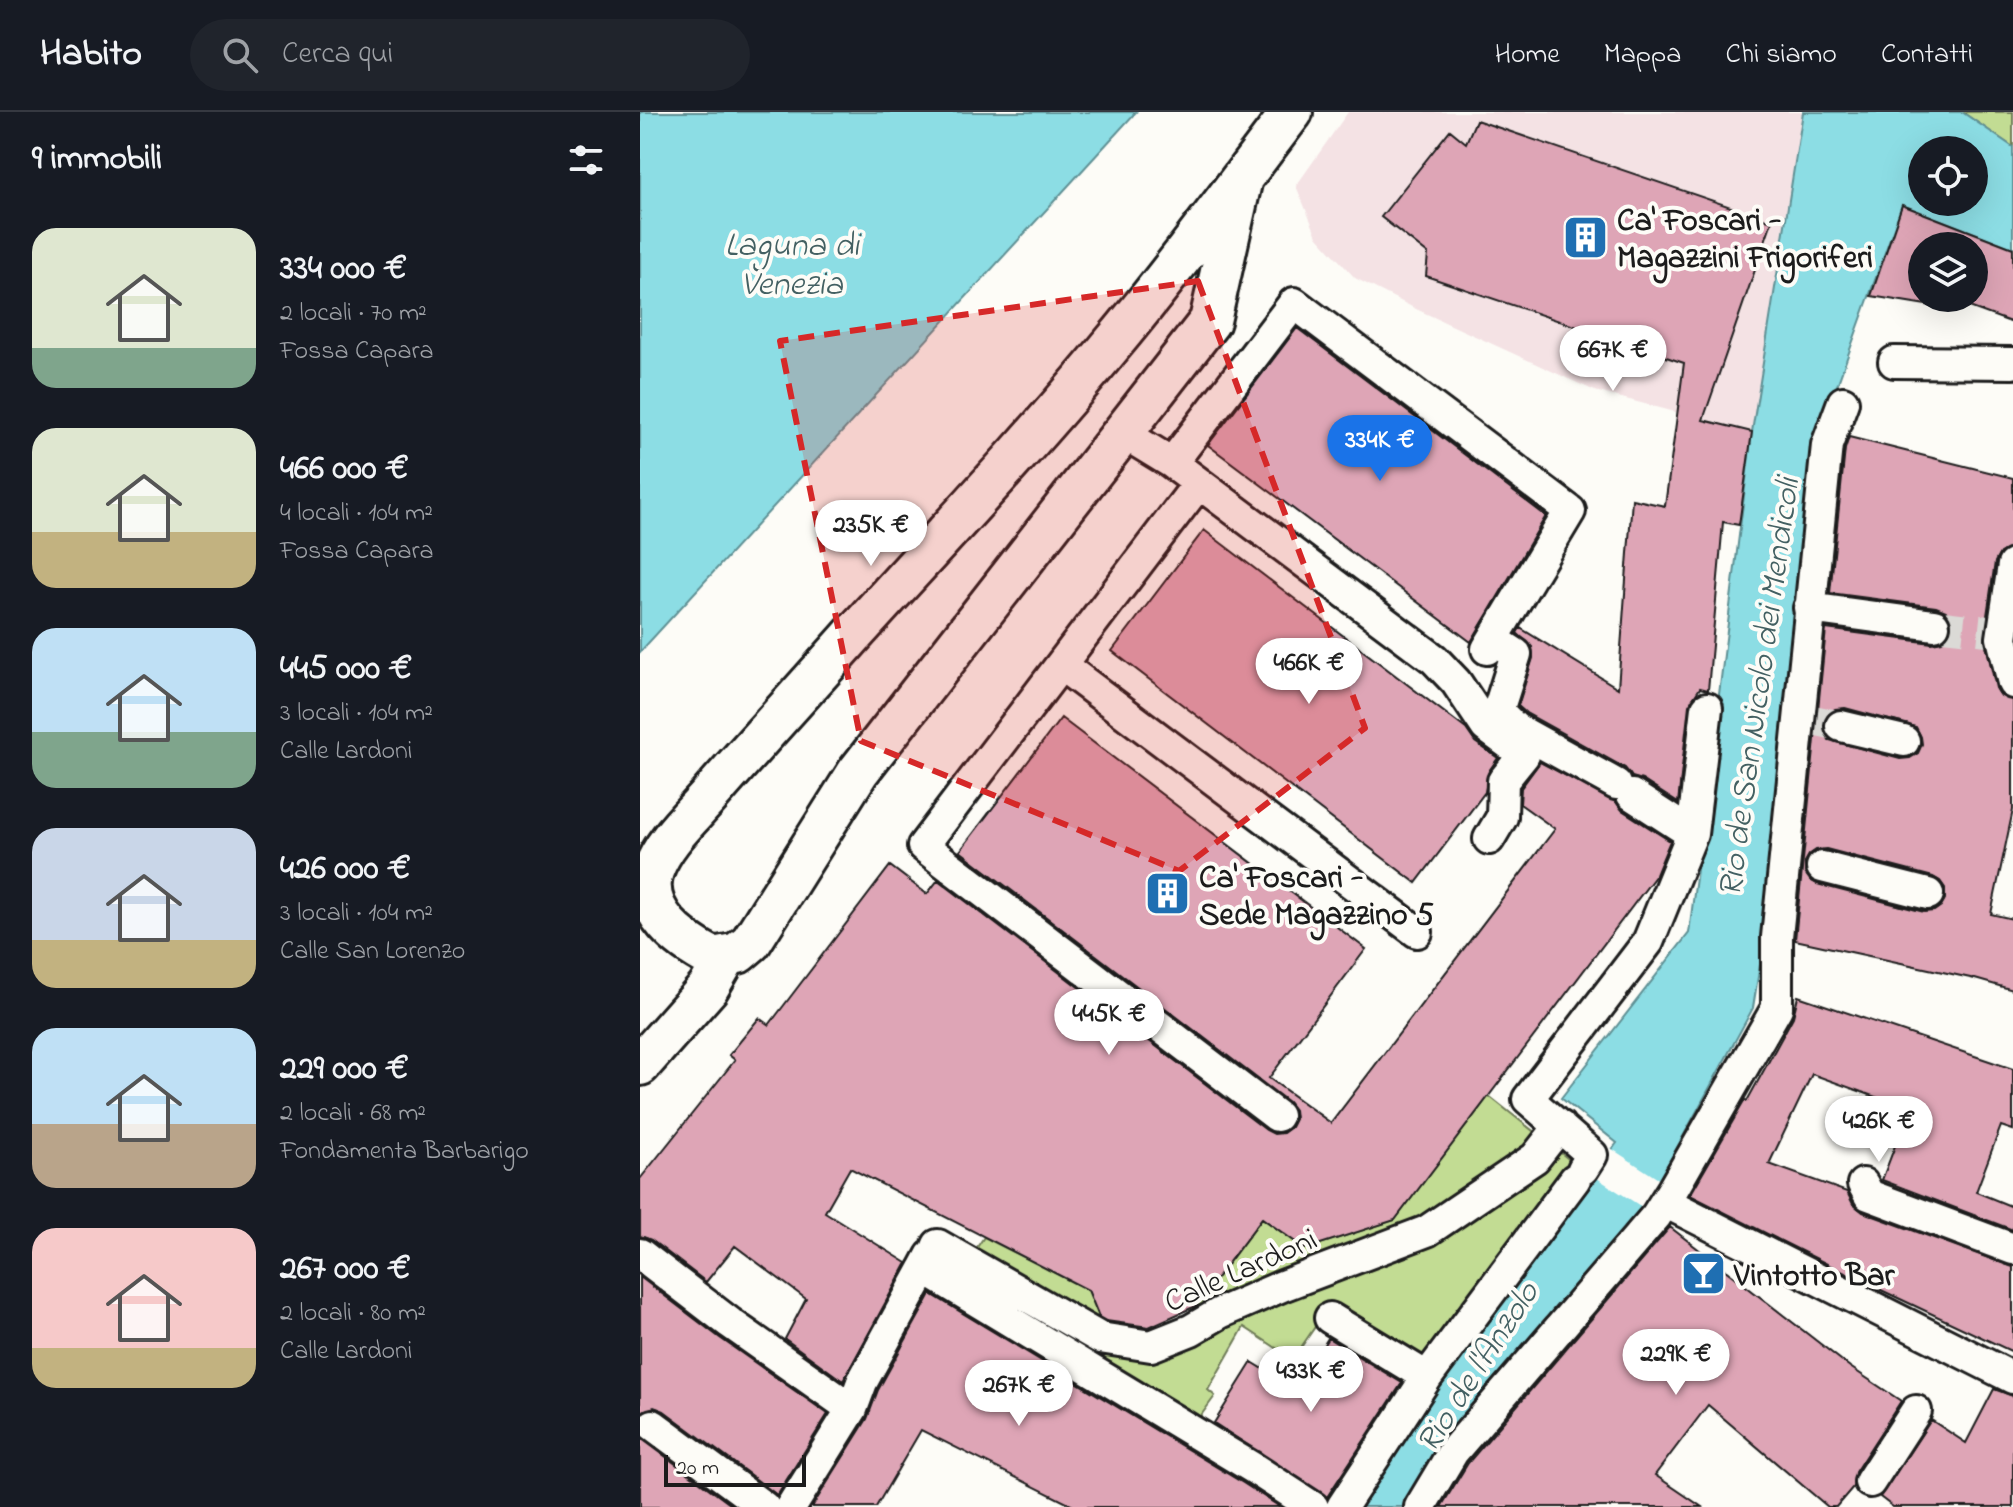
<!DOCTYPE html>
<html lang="it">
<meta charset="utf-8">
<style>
:root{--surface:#171b24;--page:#20242c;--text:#f1f3f6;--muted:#9ea1a6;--line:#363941;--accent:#1a73e8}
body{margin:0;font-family:"Indie Flower",sans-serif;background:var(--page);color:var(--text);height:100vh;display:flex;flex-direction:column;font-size:30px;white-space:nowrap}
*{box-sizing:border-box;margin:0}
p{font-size:26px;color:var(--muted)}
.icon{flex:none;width:44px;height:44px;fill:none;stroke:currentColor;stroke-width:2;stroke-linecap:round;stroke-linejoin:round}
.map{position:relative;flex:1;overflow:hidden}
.sheet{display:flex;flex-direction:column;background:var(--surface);width:640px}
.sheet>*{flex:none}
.fabs{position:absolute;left:1268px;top:24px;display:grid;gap:16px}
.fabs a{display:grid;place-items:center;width:80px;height:80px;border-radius:50%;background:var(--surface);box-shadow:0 8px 32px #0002;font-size:40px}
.scale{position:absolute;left:24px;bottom:20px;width:142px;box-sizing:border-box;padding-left:8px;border:4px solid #1c1c1c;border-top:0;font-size:22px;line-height:28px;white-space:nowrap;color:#1c1c1c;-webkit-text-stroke:6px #fdfcf7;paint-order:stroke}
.price{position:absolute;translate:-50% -68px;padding:0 18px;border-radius:28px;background:#fff;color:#222;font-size:26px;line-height:52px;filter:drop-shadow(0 2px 4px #0008)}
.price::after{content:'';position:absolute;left:50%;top:48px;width:24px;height:18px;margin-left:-12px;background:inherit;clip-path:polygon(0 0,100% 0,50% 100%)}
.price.selected{background:var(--accent);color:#fff}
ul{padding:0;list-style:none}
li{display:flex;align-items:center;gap:24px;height:200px;padding:0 32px}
li span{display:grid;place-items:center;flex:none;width:224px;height:160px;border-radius:24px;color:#555}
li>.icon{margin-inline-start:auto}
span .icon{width:96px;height:96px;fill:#fffc;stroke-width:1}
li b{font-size:34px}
h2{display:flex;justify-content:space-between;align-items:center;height:96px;padding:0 32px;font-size:34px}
header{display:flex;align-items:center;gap:48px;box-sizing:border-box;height:112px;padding:0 40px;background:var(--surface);border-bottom:2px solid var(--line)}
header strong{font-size:38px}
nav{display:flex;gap:44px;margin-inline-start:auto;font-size:28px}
.search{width:560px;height:72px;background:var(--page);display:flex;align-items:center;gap:20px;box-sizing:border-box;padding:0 28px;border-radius:44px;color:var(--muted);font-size:30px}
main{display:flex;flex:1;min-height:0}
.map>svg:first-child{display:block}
.built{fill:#f4e2e4}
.green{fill:#c2dc93;stroke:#6f7c58;stroke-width:2}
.water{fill:#8cdde4;stroke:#5f9094;stroke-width:2;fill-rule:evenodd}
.pier{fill:#fdfcf7}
.building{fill:#dea5b6;stroke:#1c1c1c;stroke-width:2;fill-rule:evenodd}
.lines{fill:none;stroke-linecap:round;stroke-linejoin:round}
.pedestrian-tunnel{stroke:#dbdad6;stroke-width:30;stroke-dasharray:30 15;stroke-linecap:butt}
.pedestrian-casing{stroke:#1c1c1c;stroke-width:36}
.minor-casing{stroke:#1c1c1c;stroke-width:46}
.pedestrian{stroke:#fdfcf7;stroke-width:30}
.minor{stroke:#fdfcf7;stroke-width:40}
.marked{fill:#d62828;fill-opacity:0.2;stroke:#d62828;stroke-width:6;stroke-dasharray:16 10;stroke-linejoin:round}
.labels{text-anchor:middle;stroke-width:8;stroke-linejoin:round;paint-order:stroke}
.poi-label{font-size:32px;font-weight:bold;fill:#1c1c1c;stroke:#fdfcf7;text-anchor:start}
.street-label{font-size:32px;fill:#1c1c1c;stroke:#fdfcf7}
.water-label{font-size:34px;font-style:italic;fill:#436062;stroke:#fdfcf7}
</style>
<header>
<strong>Habito</strong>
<div class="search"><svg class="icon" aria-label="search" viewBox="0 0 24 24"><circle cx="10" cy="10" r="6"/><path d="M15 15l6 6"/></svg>Cerca qui</div>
<nav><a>Home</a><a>Mappa</a><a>Chi siamo</a><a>Contatti</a></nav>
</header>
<main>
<section class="sheet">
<h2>9 immobili<svg class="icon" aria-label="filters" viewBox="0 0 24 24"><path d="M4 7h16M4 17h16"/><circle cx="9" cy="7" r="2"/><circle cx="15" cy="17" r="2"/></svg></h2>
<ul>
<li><span style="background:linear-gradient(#dfe7d0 75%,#7fa58c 0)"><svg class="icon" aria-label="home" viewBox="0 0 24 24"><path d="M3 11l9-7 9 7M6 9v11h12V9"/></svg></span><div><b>334 000 €</b><p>2 locali · 70 m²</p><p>Fossa Capara</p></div></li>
<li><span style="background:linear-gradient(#dfe7d0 65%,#c2b280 0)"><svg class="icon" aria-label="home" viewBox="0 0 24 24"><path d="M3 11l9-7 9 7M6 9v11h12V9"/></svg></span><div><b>466 000 €</b><p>4 locali · 104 m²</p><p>Fossa Capara</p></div></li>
<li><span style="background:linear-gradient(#bfe0f5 65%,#7fa58c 0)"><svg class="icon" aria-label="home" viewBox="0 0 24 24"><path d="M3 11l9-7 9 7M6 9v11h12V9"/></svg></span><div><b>445 000 €</b><p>3 locali · 104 m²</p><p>Calle Lardoni</p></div></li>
<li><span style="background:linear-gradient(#c9d6e8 70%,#c2b280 0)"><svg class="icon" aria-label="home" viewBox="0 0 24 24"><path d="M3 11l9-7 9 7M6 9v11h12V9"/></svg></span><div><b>426 000 €</b><p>3 locali · 104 m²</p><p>Calle San Lorenzo</p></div></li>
<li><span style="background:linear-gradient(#bfe0f5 60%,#b9a48a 0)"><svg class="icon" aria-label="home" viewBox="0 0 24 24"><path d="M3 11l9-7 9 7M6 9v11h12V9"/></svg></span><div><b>229 000 €</b><p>2 locali · 68 m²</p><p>Fondamenta Barbarigo</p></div></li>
<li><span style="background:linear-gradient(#f6c9c9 75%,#c2b280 0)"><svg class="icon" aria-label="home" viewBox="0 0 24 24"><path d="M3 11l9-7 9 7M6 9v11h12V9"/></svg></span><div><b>267 000 €</b><p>2 locali · 80 m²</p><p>Calle Lardoni</p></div></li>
</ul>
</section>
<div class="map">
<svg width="1373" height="1395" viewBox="0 0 1373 1395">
<rect width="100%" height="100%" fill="#fdfcf7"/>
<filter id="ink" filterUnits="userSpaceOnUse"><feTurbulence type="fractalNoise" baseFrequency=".0125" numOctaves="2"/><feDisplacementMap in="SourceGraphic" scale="16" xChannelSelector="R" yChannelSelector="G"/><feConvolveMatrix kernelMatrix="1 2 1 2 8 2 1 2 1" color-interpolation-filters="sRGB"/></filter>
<g filter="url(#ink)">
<path class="built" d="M708 0H1163L1112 320 955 279 776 197 715 166 677 124 656 74Z"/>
<path class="green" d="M1322 0H1373V35Z
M849 984 936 1053 778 1253 690 1193 653 1247 604 1215 568 1278 575 1284 554 1313 288 1140 331 1144 344 1125 448 1178 467 1208 476 1213 488 1219 508 1221 547 1206 622 1106 665 1137 755 1108Z"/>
<path class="water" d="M0 0H496L0 540Z
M1163 0H1322L1373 35V136L1262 93 1185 307 1133 771 1113 896 1009 1087 802 1332 765 1395H715L782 1283 977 1031 921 986 1049 821 1112 320ZM1282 38H1334V90H1282Z"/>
<path class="pier" d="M969 1035 1023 1070 1005 1097 949 1061Z"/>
<path class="building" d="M836 8 1132 109 1063 308 1112 320 1099 413 1083 410 1068 578 1060 576 1049 593 1038 691 1002 668 992 665 985 656 886 601 878 594 893 546 892 535 877 521 880 516 978 576 992 387 1025 394 1044 251 786 164 788 142 741 105 810 18 826 31Z
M1262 93 1373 136V211L1313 189 1311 197 1231 184ZM1282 134H1334V186H1282Z
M657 216 906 404 831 530 568 333Z
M1209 325 1373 366V435L1360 441 1355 450 1344 524 1356 576 1361 584 1373 588V698L1351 802 1373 807V878L1335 867 1155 828 1186 517 1292 531 1302 529 1308 525 1312 515 1310 506 1306 499 1296 495 1190 481 1205 337ZM1205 596 1276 615 1281 625 1282 632 1278 641 1270 646 1260 647 1189 628 1184 618V609L1189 601 1195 597ZM1186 737 1293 765 1300 769 1305 776V787L1301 794 1294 799 1284 800 1177 772 1170 768 1165 761V750L1169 743 1176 738Z
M564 418 826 617 835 630 858 646 849 659 845 680 776 771 472 539Z
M421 606 726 837 629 966 691 1011 915 717 880 692 881 676 900 650 976 690 982 698 1030 729 1016 763 755 1108 665 1137 622 1106 556 1194 509 1215 466 1209 459 1205 448 1178 210 1056 185 1100 267 1151 203 1269 145 1227 166 1187 95 1134 66 1170 11 1128 0 1124V1067L95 948 89 943 119 906 129 913 250 754 287 782 298 768 626 1018 634 1022 643 1021 651 1015 655 1007 654 998 648 990 320 739Z
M1158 884 1373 957V1018L1361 1014 1336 1080 1373 1095V1118L1242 1068 1269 997 1172 962 1129 1052 1207 1080 1213 1092 1223 1100 1373 1155V1246L1371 1245 1373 1240 1205 1161 1050 1083 1105 988 1107 989 1153 905Z
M1030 1115 1210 1255 1261 1289 1215 1360 1213 1375 1196 1395H1188L1068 1293 1015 1363 1062 1395H801L828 1351Z
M0 1165 80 1226 188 1302 137 1383 24 1299 14 1295 0 1301Z
M291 1182 603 1371 640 1395H435L281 1318 236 1395H172L227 1307 238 1278Z
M688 1226 762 1271 687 1385 574 1311 612 1250 656 1277Z
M1354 1277 1373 1284V1395H1253L1240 1385 1291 1308 1326 1331Z
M0 1325 2 1327 94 1395H0Z"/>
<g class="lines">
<path class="pedestrian-tunnel" d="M1294 513 1357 520
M1168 607 1201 614"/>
<defs>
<path id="pedestrian" d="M1254 250 1373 251
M483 321 532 351 794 547 816 570 846 615 884 643 863 669 862 705 849 727
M532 351 654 191 930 399 847 537
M559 371 283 734 637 1004
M1373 453 1362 526 1373 571
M1169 496 1294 513
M853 527 876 542 858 599 875 616 976 672
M421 553 777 820
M1201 614 1264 629
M992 683 1052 722
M1182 755 1288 782
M943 1057 952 1043 888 987 1008 830 1052 722 1067 596
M1223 1072 1229 1083 1373 1137
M1025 1090 1373 1266
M295 1140 298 1133 460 1226 511 1234 551 1218 580 1201 642 1174 787 1119 895 1046 920 1014
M0 1142 90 1211 212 1297
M291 1144 284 1157 613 1356 673 1395
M690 1206 787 1265
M13 1313 124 1395
M1230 1370 1276 1299
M151 1395 212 1297 222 1270 284 1157
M702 1395 787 1265 935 1067
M780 1395 813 1340 1016 1104 1033 1077 1137 896V825L1187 333 1203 290"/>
<path id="minor" d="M602 66 570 209 218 660 111 830 98 841 73 846C42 830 0 800 13 759 23 730 51 705 71 682 117 629 165 577 212 524 300 427 391 331 474 230 536 156 593 77 652 0
M0 953 68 876 86 845"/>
</defs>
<use href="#pedestrian" class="pedestrian-casing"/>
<use href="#minor" class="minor-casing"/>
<use href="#pedestrian" class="pedestrian"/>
<use href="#minor" class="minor"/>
</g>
</g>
<path class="marked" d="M558 169 725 616 539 759 221 629 140 229Z"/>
<defs>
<symbol id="building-square" viewBox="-11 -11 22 22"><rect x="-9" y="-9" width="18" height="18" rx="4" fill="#1f6fb2" stroke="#fdfcf7"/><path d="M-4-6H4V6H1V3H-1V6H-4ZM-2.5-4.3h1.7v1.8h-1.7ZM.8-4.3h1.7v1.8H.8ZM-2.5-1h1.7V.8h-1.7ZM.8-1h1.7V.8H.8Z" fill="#fff"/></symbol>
<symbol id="bar-square" viewBox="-11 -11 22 22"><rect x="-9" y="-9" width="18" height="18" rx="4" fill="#1f6fb2" stroke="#fdfcf7"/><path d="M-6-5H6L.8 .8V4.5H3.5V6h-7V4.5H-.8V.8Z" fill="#fff"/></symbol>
</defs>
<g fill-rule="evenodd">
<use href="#building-square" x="920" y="100" width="51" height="51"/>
<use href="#building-square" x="502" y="756" width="51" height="51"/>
<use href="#bar-square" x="1038" y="1136" width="51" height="51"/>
</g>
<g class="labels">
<g class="poi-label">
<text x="977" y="118">Ca' Foscari -<tspan x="977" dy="37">Magazzini Frigoriferi</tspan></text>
<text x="559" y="775">Ca' Foscari -<tspan x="559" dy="37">Sede Magazzino 5</tspan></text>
<text x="1094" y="1173">Vintotto Bar</text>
</g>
<g class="street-label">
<text transform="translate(600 1157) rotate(-24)" y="11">Calle Lardoni</text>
</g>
<g class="water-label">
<text x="152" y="143">Laguna di<tspan x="152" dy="39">Venezia</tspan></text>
<text transform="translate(1117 575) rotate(-82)" y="12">Rio de San Nicolo dei Mendicoli</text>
<text transform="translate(836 1254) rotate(-57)" y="12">Rio de l'Anzolo</text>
</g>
</g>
</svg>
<div class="fabs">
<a><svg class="icon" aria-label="locate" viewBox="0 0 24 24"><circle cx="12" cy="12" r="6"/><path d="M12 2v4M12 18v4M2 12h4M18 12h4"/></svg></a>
<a><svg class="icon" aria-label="layers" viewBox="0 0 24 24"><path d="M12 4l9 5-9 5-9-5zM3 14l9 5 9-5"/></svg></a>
</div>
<div class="scale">20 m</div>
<b class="price" style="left:973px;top:281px">667K €</b>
<b class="price selected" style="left:740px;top:371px">334K €</b>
<b class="price" style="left:231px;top:456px">235K €</b>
<b class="price" style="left:669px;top:594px">466K €</b>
<b class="price" style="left:469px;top:945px">445K €</b>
<b class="price" style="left:1239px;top:1052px">426K €</b>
<b class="price" style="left:1036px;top:1285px">229K €</b>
<b class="price" style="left:671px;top:1302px">433K €</b>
<b class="price" style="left:379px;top:1316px">267K €</b>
</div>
</main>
